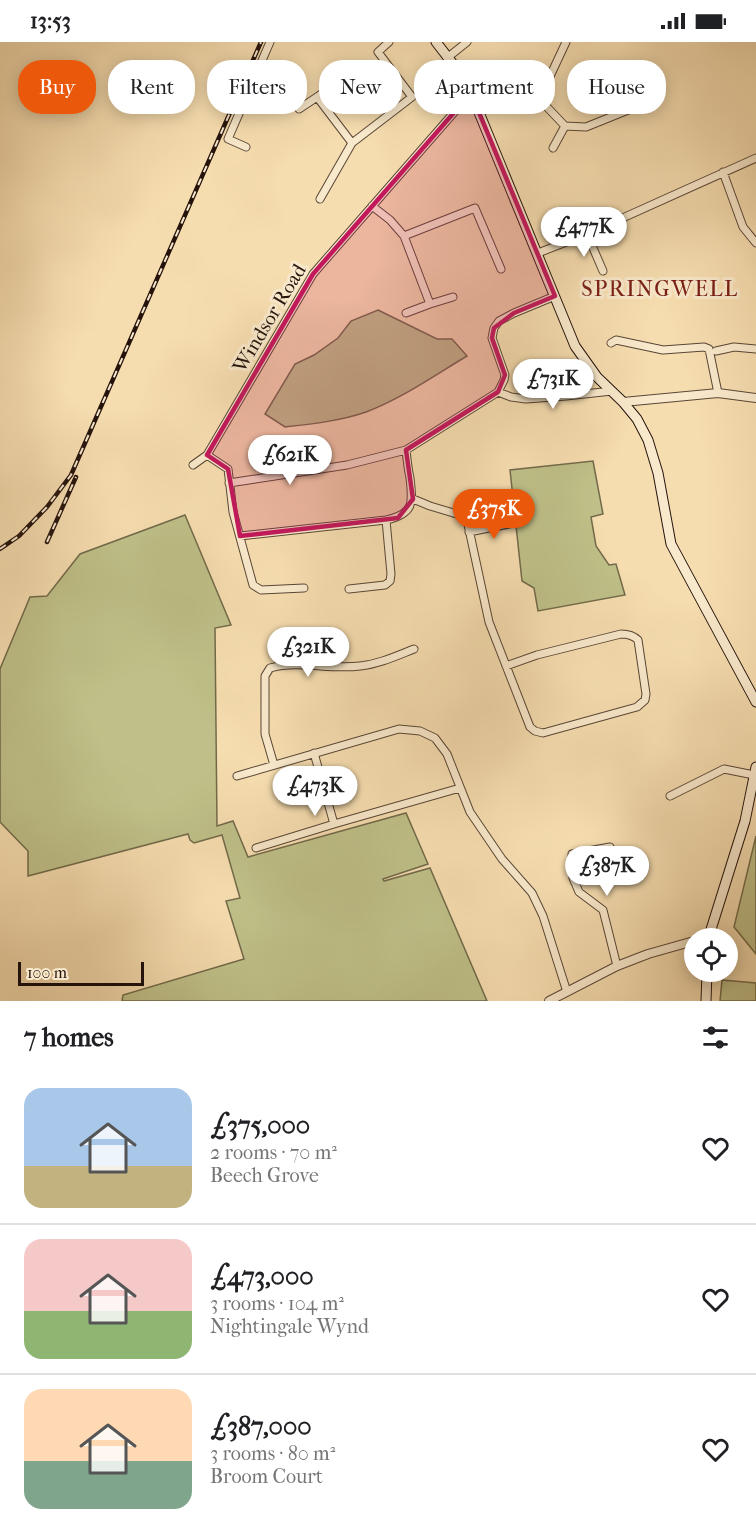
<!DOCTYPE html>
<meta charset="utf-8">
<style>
:root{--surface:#fff;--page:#f6f6f6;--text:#202124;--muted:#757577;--line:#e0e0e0;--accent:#ea580c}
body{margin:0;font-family:"IM FELL French Canon",serif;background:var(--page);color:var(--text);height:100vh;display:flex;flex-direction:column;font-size:22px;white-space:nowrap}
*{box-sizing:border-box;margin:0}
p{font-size:20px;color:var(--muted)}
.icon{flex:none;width:33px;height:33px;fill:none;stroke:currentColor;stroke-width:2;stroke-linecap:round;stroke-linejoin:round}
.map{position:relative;height:959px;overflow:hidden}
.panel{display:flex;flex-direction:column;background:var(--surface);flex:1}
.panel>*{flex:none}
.hud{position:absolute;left:18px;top:18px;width:720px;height:54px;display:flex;gap:12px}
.fabs{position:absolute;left:684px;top:886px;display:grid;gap:12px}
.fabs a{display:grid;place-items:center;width:54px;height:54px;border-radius:50%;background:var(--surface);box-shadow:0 3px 15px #0003;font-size:30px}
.scale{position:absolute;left:18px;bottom:15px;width:126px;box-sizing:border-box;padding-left:6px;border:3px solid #25130c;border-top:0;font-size:16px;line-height:21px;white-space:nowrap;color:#25130c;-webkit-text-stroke:4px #f9e9cc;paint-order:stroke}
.price{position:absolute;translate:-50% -51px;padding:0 14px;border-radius:21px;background:#fff;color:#222;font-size:20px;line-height:39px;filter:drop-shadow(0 2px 3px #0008)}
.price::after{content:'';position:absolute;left:50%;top:36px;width:18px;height:14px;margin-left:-9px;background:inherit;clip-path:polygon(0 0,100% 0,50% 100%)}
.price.selected{background:var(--accent);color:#fff}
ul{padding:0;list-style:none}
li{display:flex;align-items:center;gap:18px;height:150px;padding:0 24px}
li+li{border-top:2px solid var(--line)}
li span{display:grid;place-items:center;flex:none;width:168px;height:120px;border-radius:18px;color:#555}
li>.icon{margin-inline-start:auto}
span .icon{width:72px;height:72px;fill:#fffc;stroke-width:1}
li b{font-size:26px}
h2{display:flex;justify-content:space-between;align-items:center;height:72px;padding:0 24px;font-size:26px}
.tag{padding:0 21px;border-radius:24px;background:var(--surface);box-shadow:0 3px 15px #0003;font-size:21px;line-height:54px}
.tag.selected{background:var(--accent);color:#fff}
.status{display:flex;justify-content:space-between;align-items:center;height:42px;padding:0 30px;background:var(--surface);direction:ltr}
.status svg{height:16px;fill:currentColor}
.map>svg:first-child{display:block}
.green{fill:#bfc089;stroke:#726a4a;stroke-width:1.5}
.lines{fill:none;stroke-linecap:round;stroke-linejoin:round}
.minor-casing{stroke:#594635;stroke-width:9}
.tertiary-casing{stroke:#594635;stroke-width:10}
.secondary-casing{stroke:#25130c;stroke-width:11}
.minor{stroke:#f9e9cc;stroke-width:7}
.tertiary{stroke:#f9e9cc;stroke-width:8}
.secondary{stroke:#f9e9cc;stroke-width:9}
.rail-casing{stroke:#25130c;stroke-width:4.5}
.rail{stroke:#f9e9cc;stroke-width:2;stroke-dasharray:7;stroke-linecap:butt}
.marked{fill:#c2185b;fill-opacity:0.2;stroke:#c2185b;stroke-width:4.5;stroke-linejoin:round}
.labels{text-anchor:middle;stroke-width:6;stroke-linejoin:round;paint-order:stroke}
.street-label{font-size:20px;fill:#25130c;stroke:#f9e9cc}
.quarter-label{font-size:22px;letter-spacing:1.5px;fill:#7a1f14;stroke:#f9e9cc}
</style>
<div class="status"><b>13:53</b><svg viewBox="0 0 49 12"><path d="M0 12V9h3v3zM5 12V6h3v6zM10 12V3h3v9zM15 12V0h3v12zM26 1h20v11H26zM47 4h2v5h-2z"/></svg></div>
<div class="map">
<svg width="756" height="959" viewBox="0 0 756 959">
<rect width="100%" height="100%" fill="#f6ddb0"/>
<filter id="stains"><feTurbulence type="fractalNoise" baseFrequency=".00333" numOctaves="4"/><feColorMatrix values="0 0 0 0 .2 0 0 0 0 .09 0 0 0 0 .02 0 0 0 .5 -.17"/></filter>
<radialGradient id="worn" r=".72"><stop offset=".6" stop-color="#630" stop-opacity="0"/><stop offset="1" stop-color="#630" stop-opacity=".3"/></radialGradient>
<path class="green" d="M378 268 437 297H452L467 314C435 333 401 357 366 370 340 379 312 382 285 385L265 372 295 322 314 313 338 296 351 279Z
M593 419 603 472 591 475 596 504 609 523 616 522 625 553 538 569 534 546 522 539 510 428Z
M185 473 231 583 215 586 217 784 233 779 248 815 406 771 428 822 383 837 384 839 430 826 487 959H122L123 953 244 917 226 859 240 856 222 793 194 801 190 798 188 792 28 834V809L0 780V627L30 555 47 554 80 512Z
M756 794V912L734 885Z
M722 938 756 941V959H720Z"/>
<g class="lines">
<defs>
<path id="minor" d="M566 0 545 45V63L565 84 586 85 658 56
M447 16 467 0
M349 33 317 55 352 101
M618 33 633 65
M299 67 317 55
M246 105 228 97 270 0
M553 106 565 84
M723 130 743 185 756 201
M320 157 352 101 412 55 378 10 389 0
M372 164 390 178 404 194 430 262 453 255
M587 192 603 229
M404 194 475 166 501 227
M538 211 587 192 756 116
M406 271 430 262
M611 301 616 298 663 308 704 305 709 307 718 351
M716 309 734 305 756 307
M498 350 511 355 526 357 566 354 612 349
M207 413 228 427 233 470 253 543 261 548 304 546
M193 423 207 413 313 232 471 51
M229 441 347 423 406 408 498 350 504 338 505 333 492 296 494 286 499 279 514 271 555 254
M413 457 430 464 460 473 467 478 489 580 530 685 535 689 543 691 637 665 645 658 646 652 638 598C633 593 628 592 621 592L537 613 506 624
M469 490 514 481
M240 494 386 478C414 472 413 461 410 436 408 427 407 418 406 408
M349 547 385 543 390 539 391 532 386 478
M274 723 265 692V634L270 626C300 618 330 628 360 624 379 622 396 614 414 607
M237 734 399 687 420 689 435 696 447 712 470 770 502 817 532 851 543 874 567 950
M670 754 724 727 754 733
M334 782 460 746
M610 805 572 812 573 836 579 850 603 868 617 924
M256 806 334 782 314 711"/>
<path id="tertiary" d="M623 360 718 351 756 356
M549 959 617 924 648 912 694 899"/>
<path id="secondary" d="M436 0 460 31 471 51 575 304 597 335 623 360 637 377 648 398 658 431 671 502 756 660
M708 897 745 779 756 725
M706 959 707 930"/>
</defs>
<use href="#minor" class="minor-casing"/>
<use href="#tertiary" class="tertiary-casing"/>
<use href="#secondary" class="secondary-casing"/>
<use href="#minor" class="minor"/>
<use href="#tertiary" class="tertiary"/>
<use href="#secondary" class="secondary"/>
<defs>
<path id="rail" d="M47 500 76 435
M0 507 19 494 47 465 71 433 261 0"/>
</defs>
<use href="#rail" class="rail-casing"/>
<use href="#rail" class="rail"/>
</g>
<path class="marked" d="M471 51 555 254 514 271 494 286 492 296 505 333 498 350 406 408 413 457 398 476 240 494 228 427 207 413 313 232Z"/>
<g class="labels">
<g class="street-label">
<text transform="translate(269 276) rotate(-59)" y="7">Windsor Road</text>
</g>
<g class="quarter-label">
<text x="660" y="254">SPRINGWELL</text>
</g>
</g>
<rect width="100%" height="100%" filter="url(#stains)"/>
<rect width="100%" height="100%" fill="url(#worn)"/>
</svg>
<div class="fabs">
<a><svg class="icon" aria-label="locate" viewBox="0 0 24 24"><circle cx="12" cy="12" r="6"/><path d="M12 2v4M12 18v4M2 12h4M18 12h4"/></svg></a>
</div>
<div class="scale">100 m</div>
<b class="price" style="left:584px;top:216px">£477K</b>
<b class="price" style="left:553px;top:368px">£731K</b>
<b class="price" style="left:290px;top:444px">£621K</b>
<b class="price selected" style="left:494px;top:498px">£375K</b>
<b class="price" style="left:308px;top:636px">£321K</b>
<b class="price" style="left:315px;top:775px">£473K</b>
<b class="price" style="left:607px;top:855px">£387K</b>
<div class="hud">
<a class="tag selected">Buy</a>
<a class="tag">Rent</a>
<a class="tag">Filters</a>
<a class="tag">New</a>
<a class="tag">Apartment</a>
<a class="tag">House</a>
</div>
</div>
<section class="panel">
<h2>7 homes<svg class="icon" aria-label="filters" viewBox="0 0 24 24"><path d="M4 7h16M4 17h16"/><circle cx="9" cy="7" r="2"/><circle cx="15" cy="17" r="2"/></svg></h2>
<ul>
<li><span style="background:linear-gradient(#a9c7e8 65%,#c2b280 0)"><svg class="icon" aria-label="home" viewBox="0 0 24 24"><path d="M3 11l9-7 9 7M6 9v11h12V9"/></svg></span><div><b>£375,000</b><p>2 rooms · 70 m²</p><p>Beech Grove</p></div><svg class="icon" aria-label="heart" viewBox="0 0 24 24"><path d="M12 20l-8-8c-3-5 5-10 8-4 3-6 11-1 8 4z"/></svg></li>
<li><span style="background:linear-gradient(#f6c9c9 60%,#8fb573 0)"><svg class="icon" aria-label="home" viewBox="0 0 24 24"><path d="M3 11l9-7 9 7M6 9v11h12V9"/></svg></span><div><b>£473,000</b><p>3 rooms · 104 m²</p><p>Nightingale Wynd</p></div><svg class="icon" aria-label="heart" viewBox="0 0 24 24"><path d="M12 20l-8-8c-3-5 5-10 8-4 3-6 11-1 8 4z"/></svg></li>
<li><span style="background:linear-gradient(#ffd9b3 60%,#7fa58c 0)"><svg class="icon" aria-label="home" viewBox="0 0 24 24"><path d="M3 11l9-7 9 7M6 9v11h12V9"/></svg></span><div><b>£387,000</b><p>3 rooms · 80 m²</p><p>Broom Court</p></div><svg class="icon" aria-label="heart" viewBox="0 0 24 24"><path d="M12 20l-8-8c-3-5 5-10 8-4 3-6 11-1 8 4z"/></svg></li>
</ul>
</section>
